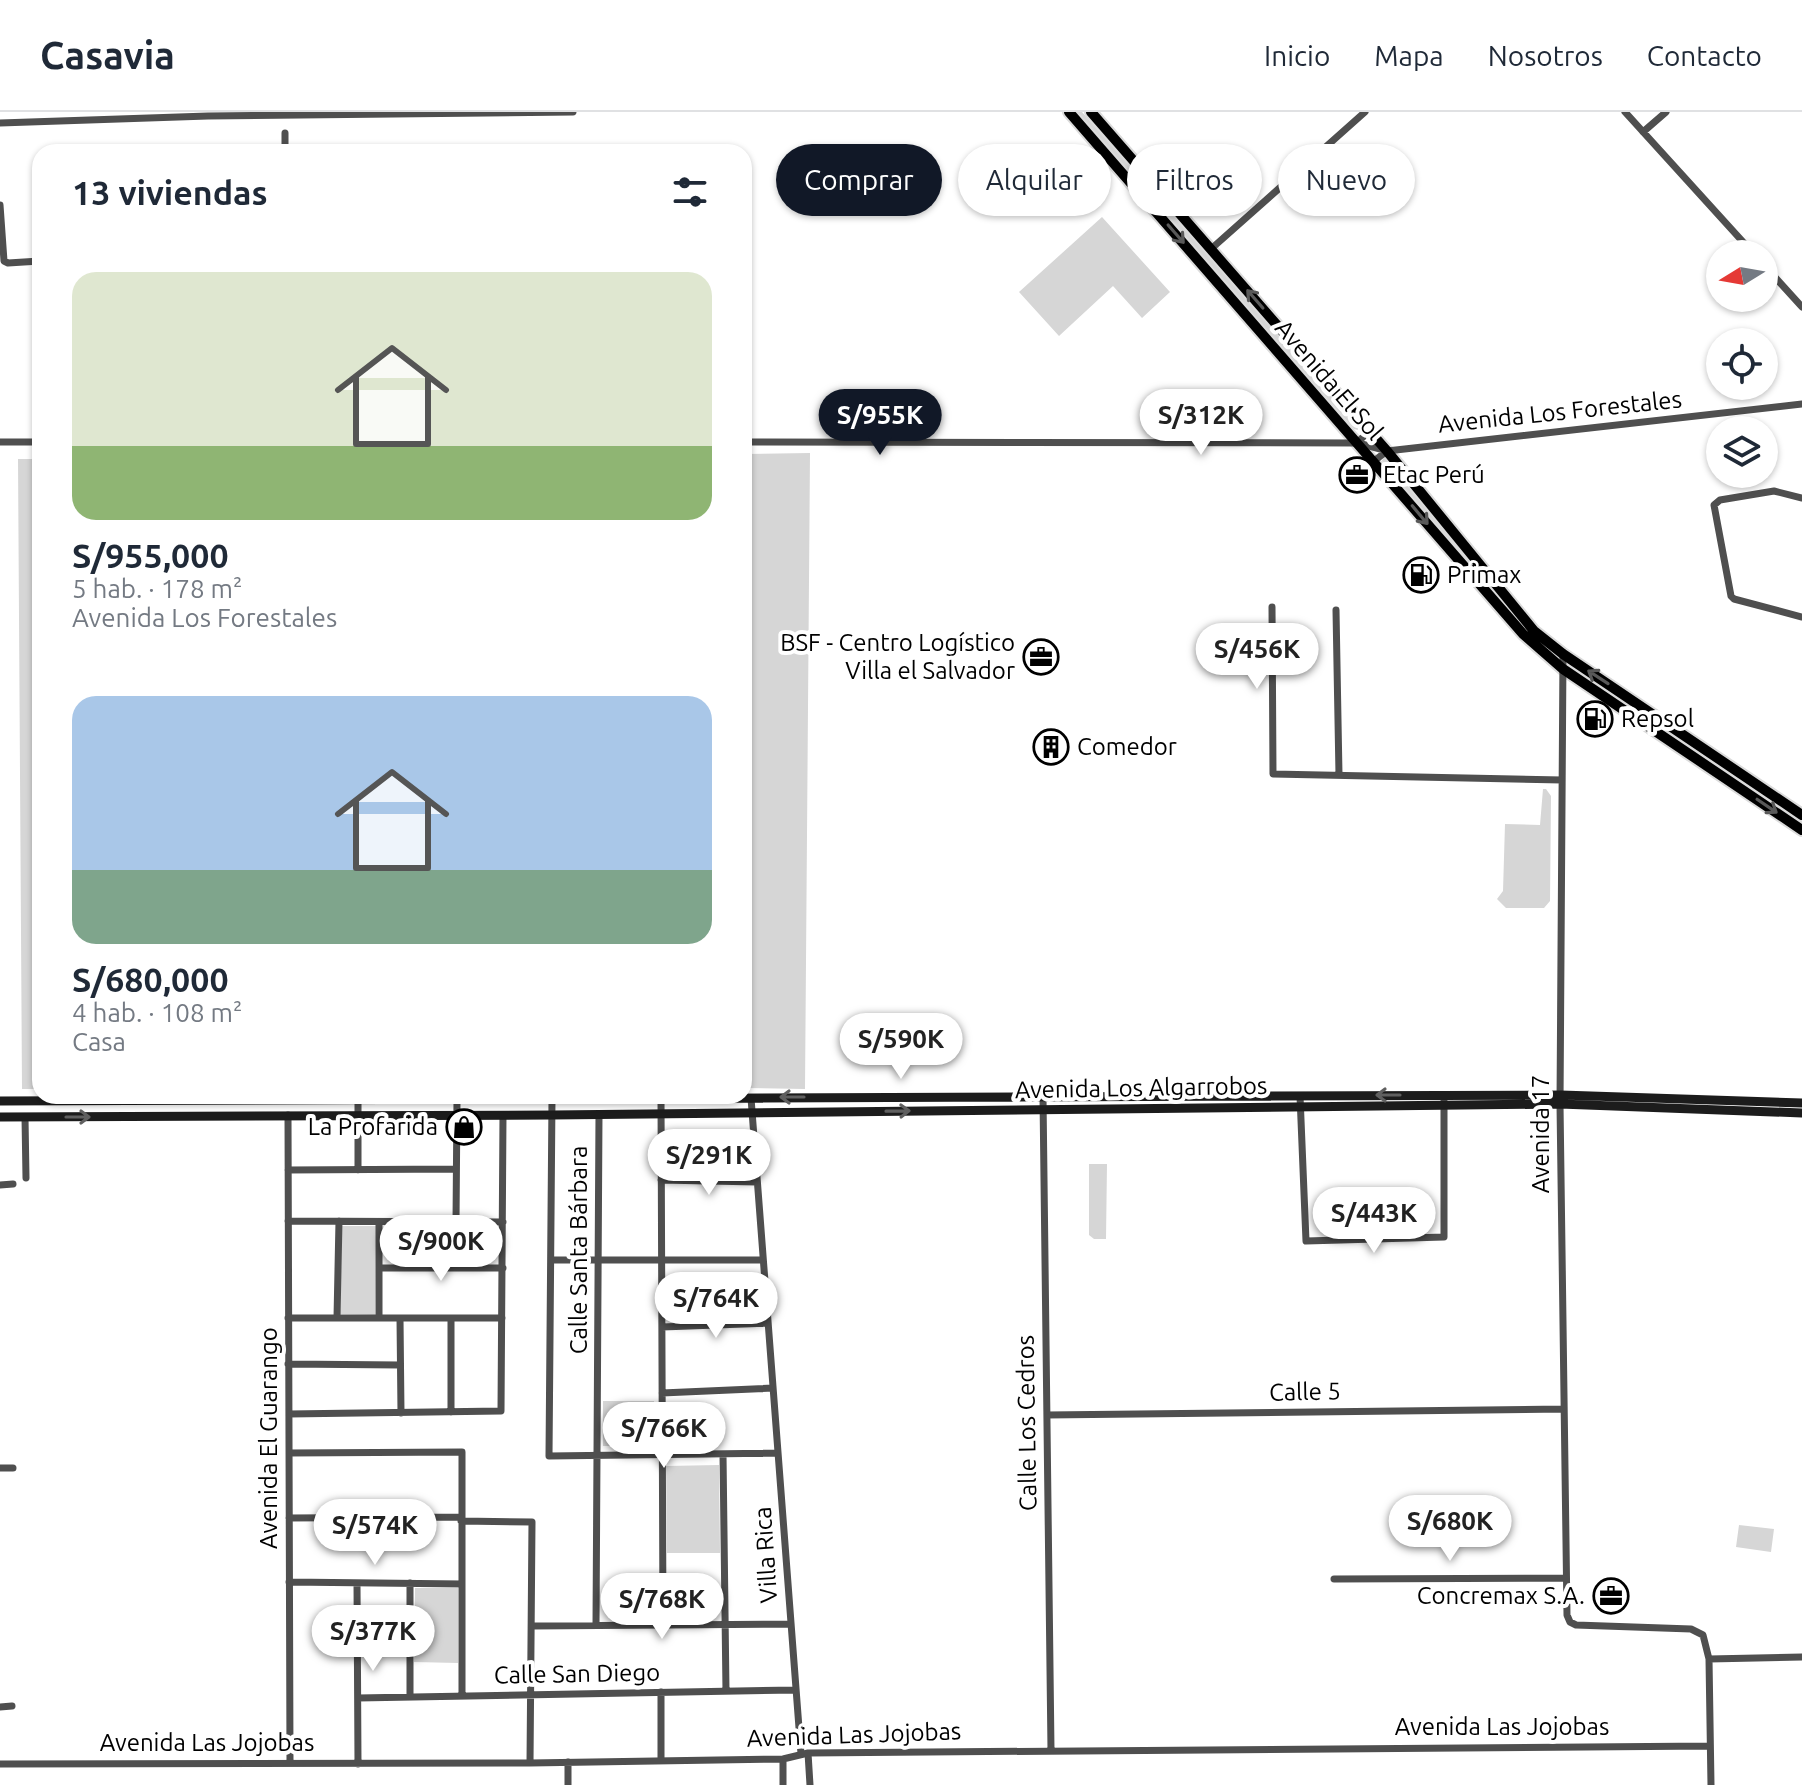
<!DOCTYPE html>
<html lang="es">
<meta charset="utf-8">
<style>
:root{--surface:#fff;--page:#f6f6f7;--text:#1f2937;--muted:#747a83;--line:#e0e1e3;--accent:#111827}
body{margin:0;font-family:Ubuntu,sans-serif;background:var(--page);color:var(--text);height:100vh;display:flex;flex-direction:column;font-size:30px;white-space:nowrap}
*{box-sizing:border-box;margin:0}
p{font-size:26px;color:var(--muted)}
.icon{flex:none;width:44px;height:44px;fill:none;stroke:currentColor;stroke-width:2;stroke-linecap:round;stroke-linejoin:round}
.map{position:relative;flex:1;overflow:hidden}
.side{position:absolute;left:32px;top:32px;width:720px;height:960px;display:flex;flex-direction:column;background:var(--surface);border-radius:24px;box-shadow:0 2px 6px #0004}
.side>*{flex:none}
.guide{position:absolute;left:776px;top:32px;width:760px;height:72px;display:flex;gap:16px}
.needle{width:52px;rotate:259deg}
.controls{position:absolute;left:1706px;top:128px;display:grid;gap:16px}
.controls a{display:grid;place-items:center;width:72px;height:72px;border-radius:50%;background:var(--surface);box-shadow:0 2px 6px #0004;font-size:40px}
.price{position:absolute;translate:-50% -68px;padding:0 18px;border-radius:28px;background:#fff;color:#222;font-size:26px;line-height:52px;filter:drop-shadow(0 2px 4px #0008)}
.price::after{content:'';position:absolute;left:50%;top:48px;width:24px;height:18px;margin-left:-12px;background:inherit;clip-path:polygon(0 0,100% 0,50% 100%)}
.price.selected{background:var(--accent);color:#fff}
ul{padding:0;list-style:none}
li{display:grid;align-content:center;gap:16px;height:424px;padding:0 40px}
li span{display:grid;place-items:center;height:248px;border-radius:24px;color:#555}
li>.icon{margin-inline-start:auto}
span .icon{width:144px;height:144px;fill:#fffc;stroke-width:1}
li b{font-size:34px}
h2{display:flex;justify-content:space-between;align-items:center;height:96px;padding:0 40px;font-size:34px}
.pill{padding:0 28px;border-radius:36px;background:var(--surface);box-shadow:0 2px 6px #0004;font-size:28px;line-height:72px}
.pill.selected{background:var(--accent);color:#fff}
header{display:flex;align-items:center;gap:48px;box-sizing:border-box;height:112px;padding:0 40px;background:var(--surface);border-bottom:2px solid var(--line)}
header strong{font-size:38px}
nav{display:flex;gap:44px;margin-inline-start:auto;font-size:28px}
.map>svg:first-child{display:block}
.green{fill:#d6d6d6}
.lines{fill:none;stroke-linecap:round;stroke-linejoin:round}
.primary-casing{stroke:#dbdbdb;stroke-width:14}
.street{stroke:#4f4f4f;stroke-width:7}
.secondary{stroke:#1c1c1c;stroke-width:9}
.primary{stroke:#000;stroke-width:10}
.oneway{stroke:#595959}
.oneway2{stroke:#606060}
.labels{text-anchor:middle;stroke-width:8;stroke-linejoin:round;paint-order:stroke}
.street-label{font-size:24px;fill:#000;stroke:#fff}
.poi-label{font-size:24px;fill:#000;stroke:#fff;text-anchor:start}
</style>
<header>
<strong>Casavia</strong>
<nav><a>Inicio</a><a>Mapa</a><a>Nosotros</a><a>Contacto</a></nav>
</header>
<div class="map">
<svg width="1802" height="1673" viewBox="0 0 1802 1673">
<rect width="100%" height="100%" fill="#fff"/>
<path class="green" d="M1074 0H1082L1359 314 1358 318 1354 317Z
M1102 105 1170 180 1142 206 1113 174 1059 224 1019 180Z
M810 341 805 977 744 976V342Z
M1384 346 1388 348 1533 526 1383 352 1382 348Z
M18 347H40V977H22Z
M1543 677H1546L1551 684 1550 789 1544 796H1506L1497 787 1503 779 1505 712 1540 713Z
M1089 1052H1107L1106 1127H1094L1089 1123Z
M342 1114H376L375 1203 340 1202Z
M603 1289H654V1334H603Z
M719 1353 720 1441H667L666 1354Z
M1739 1413 1774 1417 1771 1440 1736 1435Z
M415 1476H458V1551L414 1550Z"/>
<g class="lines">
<defs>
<path id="primary" d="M1069 0 1523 522 1563 557 1802 718
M1091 0 1387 339 1534 519 1563 542 1802 703"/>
</defs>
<use href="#primary" class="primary-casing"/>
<path class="street" d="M1625 0 1754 142
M0 11 208 4 573 0
M1643 20 1666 0
M285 40V21
M0 93 4 149 8 151 40 149
M1211 137 1365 0
M1764 153 1802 195
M0 330H40
M744 330 1357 331 1369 319
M1358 331 1384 338
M1374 349 1387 339 1802 292
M1802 386 1774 379 1720 388 1714 393 1731 484 1734 487 1802 505
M1272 495 1273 662 1562 668
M1336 498 1339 663
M1563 542 1560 992 1567 1503 1570 1510 1576 1513 1691 1517 1703 1523 1709 1547 1711 1673
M1300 984 1306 1129 1444 1125V989
M1043 985 1051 1638
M552 986 549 1344 778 1341
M661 986 663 1513
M751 986 801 1642
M358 987V1058
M288 1003 290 1650
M25 1005 26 1066
M288 1058 456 1057
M661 1068 757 1070
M0 1073 13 1072
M288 1109 503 1110
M379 1110V1206
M456 1110 457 987
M551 1148H763
M379 1156H503
M288 1206H502
M337 1206 339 1109
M400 1206 401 1301
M451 1206V1300
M662 1215 768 1211
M288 1252 400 1253
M662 1281 773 1276
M289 1302 501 1299 503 1003
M1047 1303 1564 1297
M289 1341 462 1340V1584
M723 1342 726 1579
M0 1356H13
M289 1406 461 1405
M461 1409 532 1410 530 1651
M1334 1467 1566 1466
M289 1470 462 1472
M357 1471 358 1652
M410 1471V1585
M596 1513 599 1002
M532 1514 791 1512
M1709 1547 1802 1545
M661 1580V1649
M358 1586 796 1578
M0 1595 12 1594
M808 1641 810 1673
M783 1647V1673
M568 1650V1673
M0 1652 530 1651 783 1647 808 1641 1710 1634"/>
<path class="secondary" d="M0 989 1561 983 1802 991
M0 1005 552 1003 1560 992 1802 1001"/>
<use href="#primary" class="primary"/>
</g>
<defs><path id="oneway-shaft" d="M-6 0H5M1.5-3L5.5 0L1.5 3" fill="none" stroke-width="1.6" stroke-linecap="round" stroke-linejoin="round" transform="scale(2)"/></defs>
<g class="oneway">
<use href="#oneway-shaft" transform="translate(1176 122) rotate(49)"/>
<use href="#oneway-shaft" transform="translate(1255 187) rotate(-131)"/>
<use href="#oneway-shaft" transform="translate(1420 403) rotate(50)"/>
<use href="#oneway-shaft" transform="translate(1598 565) rotate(-147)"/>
<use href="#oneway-shaft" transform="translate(1767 694) rotate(34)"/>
</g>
<g class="oneway2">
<use href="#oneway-shaft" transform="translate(1388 983) rotate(180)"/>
<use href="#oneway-shaft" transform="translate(792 985) rotate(180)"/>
<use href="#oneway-shaft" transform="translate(898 999) rotate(-1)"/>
<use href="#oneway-shaft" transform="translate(78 1005)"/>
</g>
<defs>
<symbol id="office-ring" viewBox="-11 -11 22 22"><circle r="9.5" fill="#fff" stroke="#000" stroke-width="1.5"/><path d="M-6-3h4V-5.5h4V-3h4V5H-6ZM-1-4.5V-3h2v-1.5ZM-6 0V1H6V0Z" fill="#000"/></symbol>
<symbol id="fuel-ring" viewBox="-11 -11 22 22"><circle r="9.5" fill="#fff" stroke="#000" stroke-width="1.5"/><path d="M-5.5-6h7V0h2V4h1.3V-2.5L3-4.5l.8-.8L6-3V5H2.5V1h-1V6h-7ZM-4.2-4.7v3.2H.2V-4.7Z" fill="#000"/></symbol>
<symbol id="building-ring" viewBox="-11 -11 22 22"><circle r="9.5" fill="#fff" stroke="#000" stroke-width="1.5"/><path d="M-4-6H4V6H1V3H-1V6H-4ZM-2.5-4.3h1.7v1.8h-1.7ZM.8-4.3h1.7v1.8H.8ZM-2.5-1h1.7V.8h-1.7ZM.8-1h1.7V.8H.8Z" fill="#000"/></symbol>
<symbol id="shop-ring" viewBox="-11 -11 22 22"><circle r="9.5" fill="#fff" stroke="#000" stroke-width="1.5"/><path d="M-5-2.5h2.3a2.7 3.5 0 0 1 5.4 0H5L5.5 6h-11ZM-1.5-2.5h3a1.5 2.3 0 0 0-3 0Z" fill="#000"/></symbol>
</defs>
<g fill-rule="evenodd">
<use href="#office-ring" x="1337" y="343" width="40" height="40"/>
<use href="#fuel-ring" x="1401" y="443" width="40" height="40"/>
<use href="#office-ring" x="1021" y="525" width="40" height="40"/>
<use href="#fuel-ring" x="1575" y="587" width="40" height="40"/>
<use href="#building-ring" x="1031" y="615" width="40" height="40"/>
<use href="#shop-ring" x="444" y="995" width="40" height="40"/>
<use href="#office-ring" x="1591" y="1464" width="40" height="40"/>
</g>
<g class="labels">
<g class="street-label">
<text transform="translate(1329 268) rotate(49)" y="8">Avenida El Sol</text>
<text transform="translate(1560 300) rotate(-6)" y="8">Avenida Los Forestales</text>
<text transform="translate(1141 976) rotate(-1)" y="8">Avenida Los Algarrobos</text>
<text transform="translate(1541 1022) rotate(-90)" y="8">Avenida 17</text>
<text transform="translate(579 1138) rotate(-90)" y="8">Calle Santa Bárbara</text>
<text transform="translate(1305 1280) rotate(-1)" y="8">Calle 5</text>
<text transform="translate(1027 1311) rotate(-91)" y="8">Calle Los Cedros</text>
<text transform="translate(269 1326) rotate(-90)" y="8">Avenida El Guarango</text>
<text transform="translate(766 1443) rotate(-94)" y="8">Villa Rica</text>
<text transform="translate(577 1562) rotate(-1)" y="8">Calle San Diego</text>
<text x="1502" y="1623">Avenida Las Jojobas</text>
<text transform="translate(854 1623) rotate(-2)" y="8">Avenida Las Jojobas</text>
<text x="207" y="1639">Avenida Las Jojobas</text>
</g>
<g class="poi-label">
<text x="1383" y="371">Etac Perú</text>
<text x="1447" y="471">Primax</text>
<text x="1015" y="539" text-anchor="end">BSF - Centro Logístico<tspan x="1015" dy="28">Villa el Salvador</tspan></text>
<text x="1621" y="615">Repsol</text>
<text x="1077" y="643">Comedor</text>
<text x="438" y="1023" text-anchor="end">La Profarida</text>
<text x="1585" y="1492" text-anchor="end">Concremax S.A.</text>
</g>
</g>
</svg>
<div class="controls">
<a><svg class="needle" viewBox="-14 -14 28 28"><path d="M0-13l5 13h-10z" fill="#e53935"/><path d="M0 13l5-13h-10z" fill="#747a83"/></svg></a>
<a><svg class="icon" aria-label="locate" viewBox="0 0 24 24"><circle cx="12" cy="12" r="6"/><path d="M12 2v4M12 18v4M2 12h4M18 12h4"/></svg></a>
<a><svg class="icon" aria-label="layers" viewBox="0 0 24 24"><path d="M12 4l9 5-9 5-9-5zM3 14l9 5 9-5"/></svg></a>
</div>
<b class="price selected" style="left:880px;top:345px">S/955K</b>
<b class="price" style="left:1201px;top:345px">S/312K</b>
<b class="price" style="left:1257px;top:579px">S/456K</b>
<b class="price" style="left:901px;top:969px">S/590K</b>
<b class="price" style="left:709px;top:1085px">S/291K</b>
<b class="price" style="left:1374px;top:1143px">S/443K</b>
<b class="price" style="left:441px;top:1171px">S/900K</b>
<b class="price" style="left:716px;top:1228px">S/764K</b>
<b class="price" style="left:664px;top:1358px">S/766K</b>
<b class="price" style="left:1450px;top:1451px">S/680K</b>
<b class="price" style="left:375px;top:1455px">S/574K</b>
<b class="price" style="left:662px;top:1529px">S/768K</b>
<b class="price" style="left:373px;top:1561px">S/377K</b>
<div class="guide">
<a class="pill selected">Comprar</a>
<a class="pill">Alquilar</a>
<a class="pill">Filtros</a>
<a class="pill">Nuevo</a>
</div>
<section class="side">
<h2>13 viviendas<svg class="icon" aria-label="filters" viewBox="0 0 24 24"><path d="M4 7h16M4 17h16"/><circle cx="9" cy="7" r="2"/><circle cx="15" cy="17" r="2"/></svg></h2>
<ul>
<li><span style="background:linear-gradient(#dfe7d0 70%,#8fb573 0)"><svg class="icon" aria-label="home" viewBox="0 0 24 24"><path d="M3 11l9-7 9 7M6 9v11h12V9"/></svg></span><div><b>S/955,000</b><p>5 hab. · 178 m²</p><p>Avenida Los Forestales</p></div></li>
<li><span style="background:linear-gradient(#a9c7e8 70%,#7fa58c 0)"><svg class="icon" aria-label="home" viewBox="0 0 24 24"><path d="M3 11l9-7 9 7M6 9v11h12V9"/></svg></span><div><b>S/680,000</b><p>4 hab. · 108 m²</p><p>Casa</p></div></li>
</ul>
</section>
</div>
